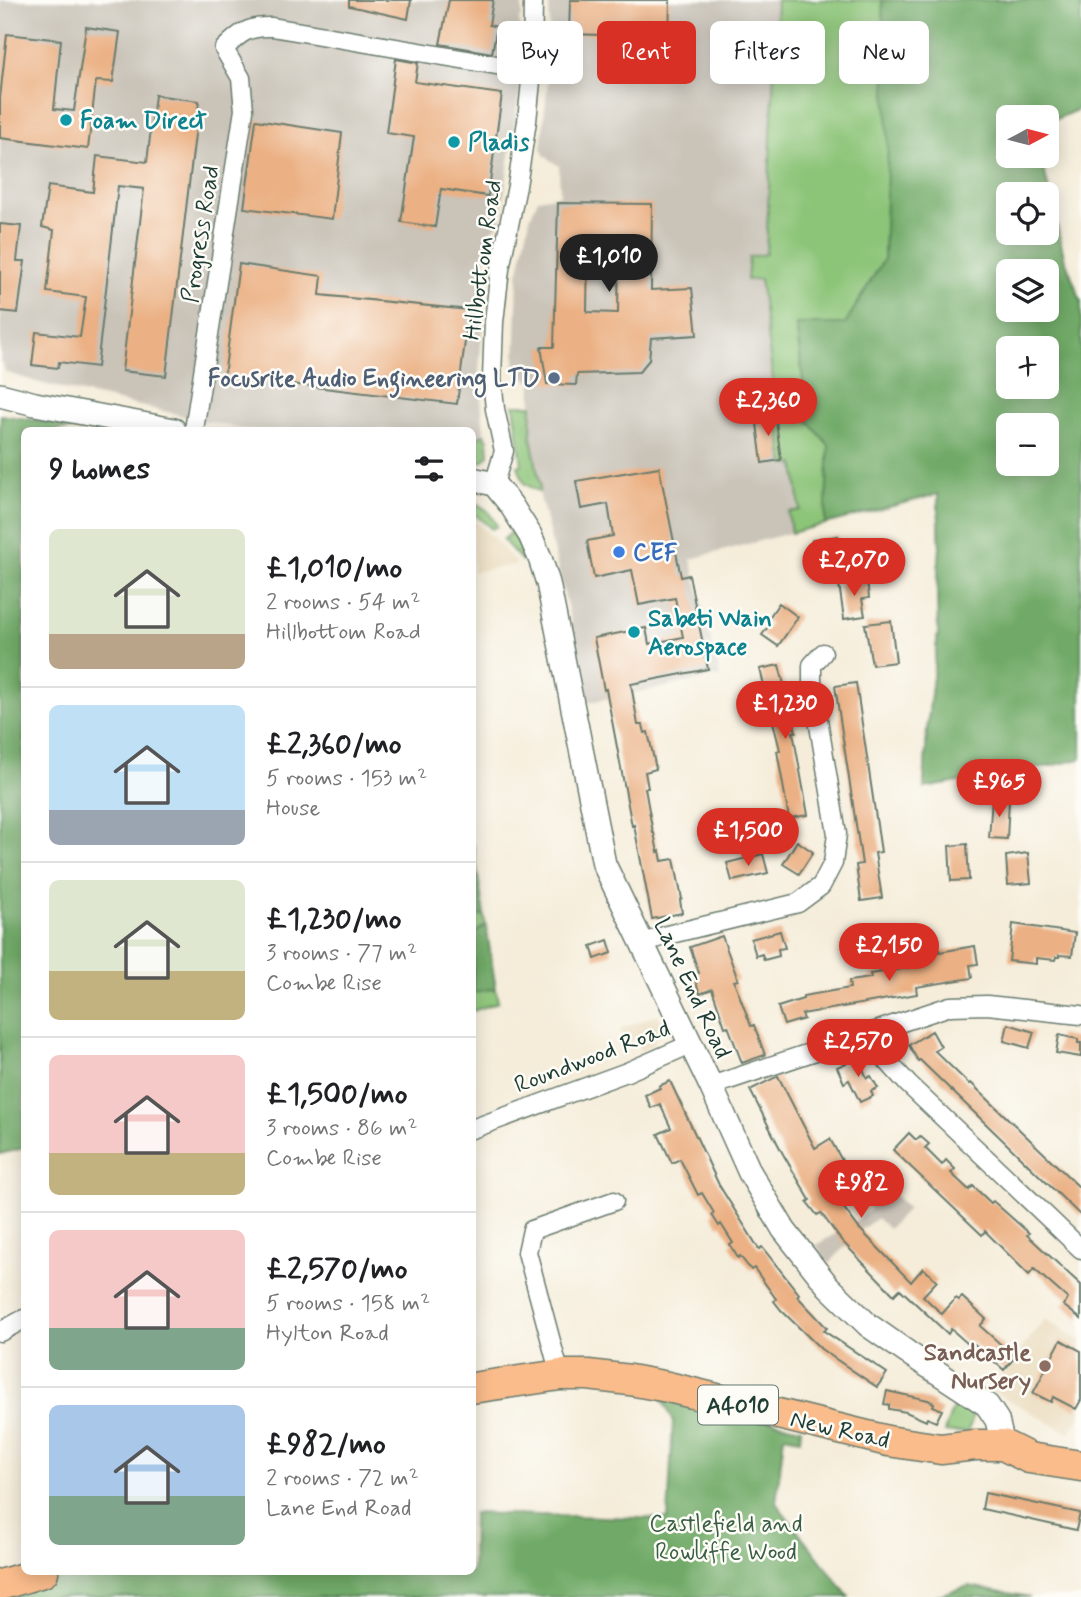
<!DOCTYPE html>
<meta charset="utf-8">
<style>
:root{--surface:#fff;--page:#f2f2f2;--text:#202124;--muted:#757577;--line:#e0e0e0;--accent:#d93025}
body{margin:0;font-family:Mynerve,sans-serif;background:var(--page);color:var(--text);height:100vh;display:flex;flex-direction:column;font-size:26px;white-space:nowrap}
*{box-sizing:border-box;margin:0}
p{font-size:23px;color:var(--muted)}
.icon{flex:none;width:38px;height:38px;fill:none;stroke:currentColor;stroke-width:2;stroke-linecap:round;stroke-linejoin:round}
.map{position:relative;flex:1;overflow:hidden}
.side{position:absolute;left:21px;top:427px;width:455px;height:1148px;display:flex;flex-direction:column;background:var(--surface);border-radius:10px;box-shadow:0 4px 18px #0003}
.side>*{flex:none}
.top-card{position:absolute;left:497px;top:21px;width:478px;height:63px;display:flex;gap:14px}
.needle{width:46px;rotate:83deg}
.tools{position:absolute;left:996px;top:105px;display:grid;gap:14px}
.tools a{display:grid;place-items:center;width:63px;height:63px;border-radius:10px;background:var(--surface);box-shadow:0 4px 18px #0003;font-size:35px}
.price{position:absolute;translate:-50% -60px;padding:0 16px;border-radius:24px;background:var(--accent);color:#fff;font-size:23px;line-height:46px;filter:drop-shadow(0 2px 4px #0008)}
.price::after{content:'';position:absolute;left:50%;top:42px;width:21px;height:16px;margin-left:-10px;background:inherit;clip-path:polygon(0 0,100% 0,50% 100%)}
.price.current{background:#222;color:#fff}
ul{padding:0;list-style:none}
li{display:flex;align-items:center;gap:21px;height:175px;padding:0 28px}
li+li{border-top:2px solid var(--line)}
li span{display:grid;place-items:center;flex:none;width:196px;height:140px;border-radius:10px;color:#555}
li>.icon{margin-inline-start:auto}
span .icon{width:84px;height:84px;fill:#fffc;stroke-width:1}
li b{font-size:30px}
h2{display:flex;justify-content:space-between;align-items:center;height:84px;padding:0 28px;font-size:30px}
.pill{padding:0 24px;border-radius:10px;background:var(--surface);box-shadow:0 4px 18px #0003;font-size:24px;line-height:63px}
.pill.current{background:var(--accent);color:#fff}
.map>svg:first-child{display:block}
.built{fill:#e9d9ba}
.industrial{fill:#c9c3b8}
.green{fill:#8cc478;stroke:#568056;stroke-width:2;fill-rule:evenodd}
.forest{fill:#71aa68;stroke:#48744e;stroke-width:2;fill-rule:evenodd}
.building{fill:#ebb083;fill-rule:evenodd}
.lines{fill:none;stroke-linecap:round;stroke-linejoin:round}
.minor-casing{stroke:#6a7b6e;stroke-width:21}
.tertiary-casing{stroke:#6a7b6e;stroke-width:26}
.trunk-casing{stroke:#6a7b6e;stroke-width:33}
.minor{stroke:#fff;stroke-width:18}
.tertiary{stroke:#fff;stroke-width:23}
.trunk{stroke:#fabc8b;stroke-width:30}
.culture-dot{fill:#0f9aa8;stroke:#fdfcf7;stroke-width:2.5}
.service-dot{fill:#5c6f8a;stroke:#fdfcf7;stroke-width:2.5}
.shop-dot{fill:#3f7fe0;stroke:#fdfcf7;stroke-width:2.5}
.education-dot{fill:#8d6e63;stroke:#fdfcf7;stroke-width:2.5}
.labels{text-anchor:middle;stroke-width:5;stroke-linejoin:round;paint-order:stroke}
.shield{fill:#fdfcf7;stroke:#62766e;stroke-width:2}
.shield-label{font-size:23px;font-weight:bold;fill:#1f3d34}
.culture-label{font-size:24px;font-weight:bold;fill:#0d838f;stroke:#fdfcf7;text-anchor:start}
.street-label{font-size:24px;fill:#1f3d34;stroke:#fdfcf7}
.service-label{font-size:24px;font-weight:bold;fill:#4e5e75;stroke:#fdfcf7;text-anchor:end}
.shop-label{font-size:24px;font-weight:bold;fill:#366cbe;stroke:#fdfcf7;text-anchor:start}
.education-label{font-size:24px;font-weight:bold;fill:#785e54;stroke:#fdfcf7;text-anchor:end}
.park-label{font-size:24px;fill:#3a5f45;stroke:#fdfcf7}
</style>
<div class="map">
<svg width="1081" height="1597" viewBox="0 0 1081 1597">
<rect width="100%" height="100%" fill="#fdfcf7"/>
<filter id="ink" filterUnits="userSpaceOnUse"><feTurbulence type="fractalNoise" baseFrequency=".0143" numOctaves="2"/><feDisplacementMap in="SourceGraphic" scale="14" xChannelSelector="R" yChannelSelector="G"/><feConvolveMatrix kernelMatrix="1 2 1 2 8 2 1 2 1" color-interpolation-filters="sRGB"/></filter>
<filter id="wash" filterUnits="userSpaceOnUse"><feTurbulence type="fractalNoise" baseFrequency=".00686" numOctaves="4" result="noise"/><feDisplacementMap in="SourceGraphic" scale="28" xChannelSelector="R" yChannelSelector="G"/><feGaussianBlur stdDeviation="1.57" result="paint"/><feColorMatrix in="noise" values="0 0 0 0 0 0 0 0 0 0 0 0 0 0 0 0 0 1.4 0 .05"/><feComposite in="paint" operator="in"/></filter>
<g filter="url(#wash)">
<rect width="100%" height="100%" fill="#f5edda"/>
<path class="built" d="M473 519 493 537 517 564 473 572Z
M658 1014 662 1022 653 1045 640 1051 636 1038 624 1042 620 1029Z
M1045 1319 1081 1341V1415L1069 1433 990 1390Z"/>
<path class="industrial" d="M0 0H522V17L519 18 520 35 523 43 520 86 500 223 492 231 488 232 481 283 485 290 479 372 484 434 473 440 472 430H246L43 384 5 372 3 363 0 362Z
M549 0H777L770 179 938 494 691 559 720 676 585 703 570 624 571 621 539 492 540 486 531 436 532 383 515 369 518 275 530 218 538 199 560 195 559 166 545 156 541 149 550 61Z
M881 1181 908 1209 888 1229 877 1218 859 1231 829 1264 816 1245 851 1225 871 1209 863 1199Z"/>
<path class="green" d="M777 0H1081V108L1047 123 1046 117H1008V156H1041L1064 257 1081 301 1080 759 1054 765 924 788 927 730 938 633 937 588 940 548 938 494 887 183 884 259 845 324H796L808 421 829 445 825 524 791 533 788 512 800 510 795 464 784 465 760 279 747 280 749 257 766 254ZM1008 194H1046V233H1008ZM1008 271H1046V310H1008ZM1008 348H1046V387H1008ZM1008 425H1046V464H1008Z
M514 405H532L531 436 540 486 539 492 524 483 518 466 522 465Z
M484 434 488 440 489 455 484 460 473 466V440Z
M473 501 488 511 497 526 492 529 473 513Z
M511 532 520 544 527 556 522 561 503 540Z
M472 843 498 1002 473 1011H472Z
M956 1400C974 1410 977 1413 967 1432L953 1433 944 1432Z"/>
<path class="forest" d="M882 0H1081V108L1047 123 1046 117H1008V156H1041L1064 257 1081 301V756L1080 759 1054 765 924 788 927 730 938 633 937 588 940 548 938 494 825 524 829 445 808 421 796 324H845L884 259 888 135ZM1008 194H1046V233H1008ZM1008 271H1046V310H1008ZM1008 348H1046V387H1008ZM1008 425H1046V464H1008Z
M1 415 100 430H24V1148L0 1154V427Z
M473 843 484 915 480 916 473 910Z
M486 925 496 990 490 989 473 993V934Z
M660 1395 801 1428 800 1439 784 1436 776 1503 849 1597H0L78 1572H472L473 1513 668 1519 673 1420Z
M969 1586 1030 1597H932Z"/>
<g id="blocks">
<path class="building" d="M349 0H411L408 19 349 6Z
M449 0H493L489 25 497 27 492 53 440 44Z
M570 0H670L669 37 569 34Z
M86 27 120 32 113 82 96 81 88 149 0 138V98L7 34 61 40 54 109 74 111Z
M396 59 418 63 415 82 502 94 488 196 441 189 435 227 401 222 414 137 386 133Z
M155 95 199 101 166 376 122 371 144 189 118 186 97 367 59 362 58 368 32 365 36 332 80 337 86 297 47 292 54 230 42 227 48 186 93 192 97 156 147 162Z
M256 120 342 133 332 219 244 208Z
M558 203 652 204 651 290 692 288 697 335 651 338 649 360 639 372 577 374 576 385 547 384 541 347H554ZM588 243 619 244 618 313 587 312Z
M0 224 21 226 17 261H25L18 313 0 311Z
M239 264 322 276 320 295 469 310 457 404 224 376Z
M775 414 781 460 762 463 756 416Z
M659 467 681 577 689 575 708 669 631 684 638 725H643L645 733 648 732 656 769 645 772 648 788H645L653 833H654L658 852 660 851 662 861 674 859 682 899 680 900 682 913 652 919 634 825 632 826 606 689 604 690 594 638 646 628 649 644 683 637 675 598 639 605 632 570 594 578 587 541 613 536 608 504 581 509 576 481Z
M838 536 844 572 818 575 812 540Z
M867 580 869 598 862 599 865 616 844 619 839 584Z
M779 603 798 617 778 646 762 635 770 624 766 622Z
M891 621 896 662 872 665 865 624Z
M779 665 796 732H793L808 815 789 818 777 751 780 750 760 669Z
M856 683 881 852 875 853 882 898 861 901 856 865 862 864 835 686Z
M992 799 1009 800 1007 839 989 838Z
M797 841 813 852 799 874 783 864Z
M967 844 969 880 951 881 949 846Z
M1028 853 1031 883 1008 885 1006 856Z
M763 854 768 873 732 881 727 863Z
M1013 924 1075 933 1072 956 1059 955V957H1056L1055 960 1036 958V964L1009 961Z
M780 931 785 948 778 949 779 956 764 960 762 954 756 956 751 939Z
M722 936 738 980 734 981 751 1026 754 1025 765 1055 742 1063 728 1026 725 1027 712 989 700 994 693 974 699 973 690 947Z
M608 940 612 953 595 959 591 946Z
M975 946 978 964 970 965 972 978 916 987 917 994 802 1014 804 1019 784 1025 778 1007 803 999V996L850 988 849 981 871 978 870 974 921 966 919 952 939 949V952Z
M1008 1024 1034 1032 1029 1048 1004 1041Z
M932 1031 941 1047 935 1051 969 1084 971 1083 1081 1189V1216L920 1060 918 1061 909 1045Z
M1059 1035 1078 1039V1043H1081V1057L1056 1053Z
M858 1058 867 1078 871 1076 878 1088 871 1091 873 1096 860 1102 849 1080 844 1083 837 1067Z
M778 1076 815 1148 830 1139 844 1164 821 1177 858 1227 911 1282 923 1268 937 1281 923 1296 942 1314 956 1298 959 1300 962 1297 986 1319 980 1326 1015 1357 1004 1370 971 1341 968 1344 951 1329 948 1334 900 1289 894 1295 841 1240 821 1213 817 1215 807 1202 810 1200 783 1154 750 1090Z
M670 1081 719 1185 759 1249 762 1247 799 1294 797 1296 827 1328 824 1331 887 1373 877 1387 821 1349 781 1310 774 1301 776 1299 754 1268 751 1270 740 1256 738 1258 730 1245 733 1243 721 1224 719 1226 712 1215 714 1213 702 1193 698 1195 680 1159 672 1163 658 1134 671 1128 660 1104 651 1108 645 1095 660 1088 659 1086Z
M909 1133 916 1140 920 1136 929 1144 925 1148 942 1165 946 1160 955 1169 951 1173 969 1190 973 1186 991 1203 993 1201 1029 1233 1027 1235 1081 1285V1319L1063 1305 1068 1299 1034 1269 1029 1275 985 1231 982 1235 893 1150Z
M1061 1340 1081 1351V1400L1076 1409 1053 1397 1051 1402 1033 1393Z
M887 1391 928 1400 934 1403 933 1406 942 1410 936 1422 927 1418 926 1421 906 1412 889 1409V1405L884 1404Z
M985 1493 1080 1513 1076 1530 982 1509Z"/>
</g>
</g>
<g filter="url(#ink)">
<use href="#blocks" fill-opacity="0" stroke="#6a7b6e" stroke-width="2"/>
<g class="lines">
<defs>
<path id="minor" d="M194 430 244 110 241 78 224 49C240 33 248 26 272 27L532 71
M494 484 504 451 495 409 492 378 494 322 500 269 517 186 527 121 532 71 533 0
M643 943 667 935 798 903 821 886 833 863 837 834 812 683V665L823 653
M868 1033 882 1055 908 1084 1081 1249
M711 1086 950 1006 987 1005 1081 1015
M472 1129 627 1072 691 1044
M0 1332 24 1319
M560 1375 527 1252 532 1230 614 1201"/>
<path id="tertiary" d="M0 395 35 404 174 430
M472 479 494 484 511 505 530 535 540 558 548 583 604 864 711 1086 750 1173 784 1230 828 1286 868 1325 908 1353 987 1405 997 1420 1003 1445"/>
<path id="trunk" d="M472 1388 560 1375H588L630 1380 668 1387 888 1441 941 1449 975 1445H1003L1029 1458 1081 1466
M0 1585 43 1572"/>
</defs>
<use href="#minor" class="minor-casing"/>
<use href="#tertiary" class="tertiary-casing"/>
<use href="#trunk" class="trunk-casing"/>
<use href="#minor" class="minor"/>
<use href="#tertiary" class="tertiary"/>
<use href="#trunk" class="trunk"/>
</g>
</g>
<g class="culture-dot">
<circle cx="66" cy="120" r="7"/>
<circle cx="454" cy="142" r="7"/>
<circle cx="634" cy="632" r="7"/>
</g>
<circle class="service-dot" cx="554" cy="378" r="7"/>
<circle class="shop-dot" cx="619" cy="552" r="7"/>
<circle class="education-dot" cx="1045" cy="1366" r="7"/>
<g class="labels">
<rect class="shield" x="698" y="1385.5" width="80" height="39" rx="5"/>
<g class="shield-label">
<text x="738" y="1413">A4010</text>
</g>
<g class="culture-label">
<text x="80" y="128">Foam Direct</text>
<text x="468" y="150">Pladis</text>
<text x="648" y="626">Sabeti Wain<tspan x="648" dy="28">Aerospace</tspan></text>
</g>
<g class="street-label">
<text transform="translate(200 234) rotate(-81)" y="8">Progress Road</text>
<text transform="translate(482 260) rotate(-82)" y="8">Hillbottom Road</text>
<text transform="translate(693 988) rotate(65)" y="8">Lane End Road</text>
<text transform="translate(592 1056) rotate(-21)" y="8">Roundwood Road</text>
<text transform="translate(840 1429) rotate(13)" y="8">New Road</text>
</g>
<g class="service-label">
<text x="540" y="386">Focusrite Audio Engineering LTD</text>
</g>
<g class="shop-label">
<text x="633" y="560">CEF</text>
</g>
<g class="education-label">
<text x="1031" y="1360">Sandcastle<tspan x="1031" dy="28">Nursery</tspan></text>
</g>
<g class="park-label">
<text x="726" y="1531">Castlefield and<tspan x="726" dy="28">Rowliffe Wood</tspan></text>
</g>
</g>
</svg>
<div class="tools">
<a><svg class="needle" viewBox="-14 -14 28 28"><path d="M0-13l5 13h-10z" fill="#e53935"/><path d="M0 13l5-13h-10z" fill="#757577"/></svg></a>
<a><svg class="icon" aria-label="locate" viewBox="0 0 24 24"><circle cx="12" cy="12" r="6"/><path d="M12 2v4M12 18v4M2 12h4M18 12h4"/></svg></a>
<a><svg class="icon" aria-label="layers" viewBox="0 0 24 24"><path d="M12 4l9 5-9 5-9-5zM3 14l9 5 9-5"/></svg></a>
<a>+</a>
<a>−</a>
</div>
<b class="price current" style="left:609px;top:294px">£1,010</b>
<b class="price" style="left:768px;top:438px">£2,360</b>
<b class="price" style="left:854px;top:598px">£2,070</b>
<b class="price" style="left:785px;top:741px">£1,230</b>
<b class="price" style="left:999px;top:819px">£965</b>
<b class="price" style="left:748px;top:868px">£1,500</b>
<b class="price" style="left:889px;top:983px">£2,150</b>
<b class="price" style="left:858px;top:1079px">£2,570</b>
<b class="price" style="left:861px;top:1220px">£982</b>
<div class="top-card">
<a class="pill">Buy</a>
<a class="pill current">Rent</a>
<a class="pill">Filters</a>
<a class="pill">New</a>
</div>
<section class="side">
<h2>9 homes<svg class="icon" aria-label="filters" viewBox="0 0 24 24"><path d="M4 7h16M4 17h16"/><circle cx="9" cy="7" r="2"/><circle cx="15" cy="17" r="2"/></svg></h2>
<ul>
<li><span style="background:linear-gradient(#dfe7d0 75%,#b9a48a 0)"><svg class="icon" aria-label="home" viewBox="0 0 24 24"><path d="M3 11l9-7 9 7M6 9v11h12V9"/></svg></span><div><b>£1,010/mo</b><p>2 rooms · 54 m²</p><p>Hillbottom Road</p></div></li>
<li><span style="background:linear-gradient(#bfe0f5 75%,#9aa5b1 0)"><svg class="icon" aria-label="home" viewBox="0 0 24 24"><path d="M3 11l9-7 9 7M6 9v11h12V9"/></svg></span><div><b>£2,360/mo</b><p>5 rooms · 153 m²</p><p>House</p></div></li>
<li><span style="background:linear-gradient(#dfe7d0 65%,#c2b280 0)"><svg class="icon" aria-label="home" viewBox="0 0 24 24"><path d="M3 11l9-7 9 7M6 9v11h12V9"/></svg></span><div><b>£1,230/mo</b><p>3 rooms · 77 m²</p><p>Combe Rise</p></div></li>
<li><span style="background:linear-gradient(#f6c9c9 70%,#c2b280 0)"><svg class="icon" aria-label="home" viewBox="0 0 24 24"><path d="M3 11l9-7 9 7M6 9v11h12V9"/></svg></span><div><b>£1,500/mo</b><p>3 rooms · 86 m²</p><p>Combe Rise</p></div></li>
<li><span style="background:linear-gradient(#f6c9c9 70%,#7fa58c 0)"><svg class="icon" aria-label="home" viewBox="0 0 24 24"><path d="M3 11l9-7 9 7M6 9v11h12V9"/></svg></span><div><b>£2,570/mo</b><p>5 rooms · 158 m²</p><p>Hylton Road</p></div></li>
<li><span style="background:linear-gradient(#a9c7e8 65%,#7fa58c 0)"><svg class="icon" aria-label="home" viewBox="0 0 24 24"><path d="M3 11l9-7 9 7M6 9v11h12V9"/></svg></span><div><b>£982/mo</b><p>2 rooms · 72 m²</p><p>Lane End Road</p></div></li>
</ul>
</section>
</div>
